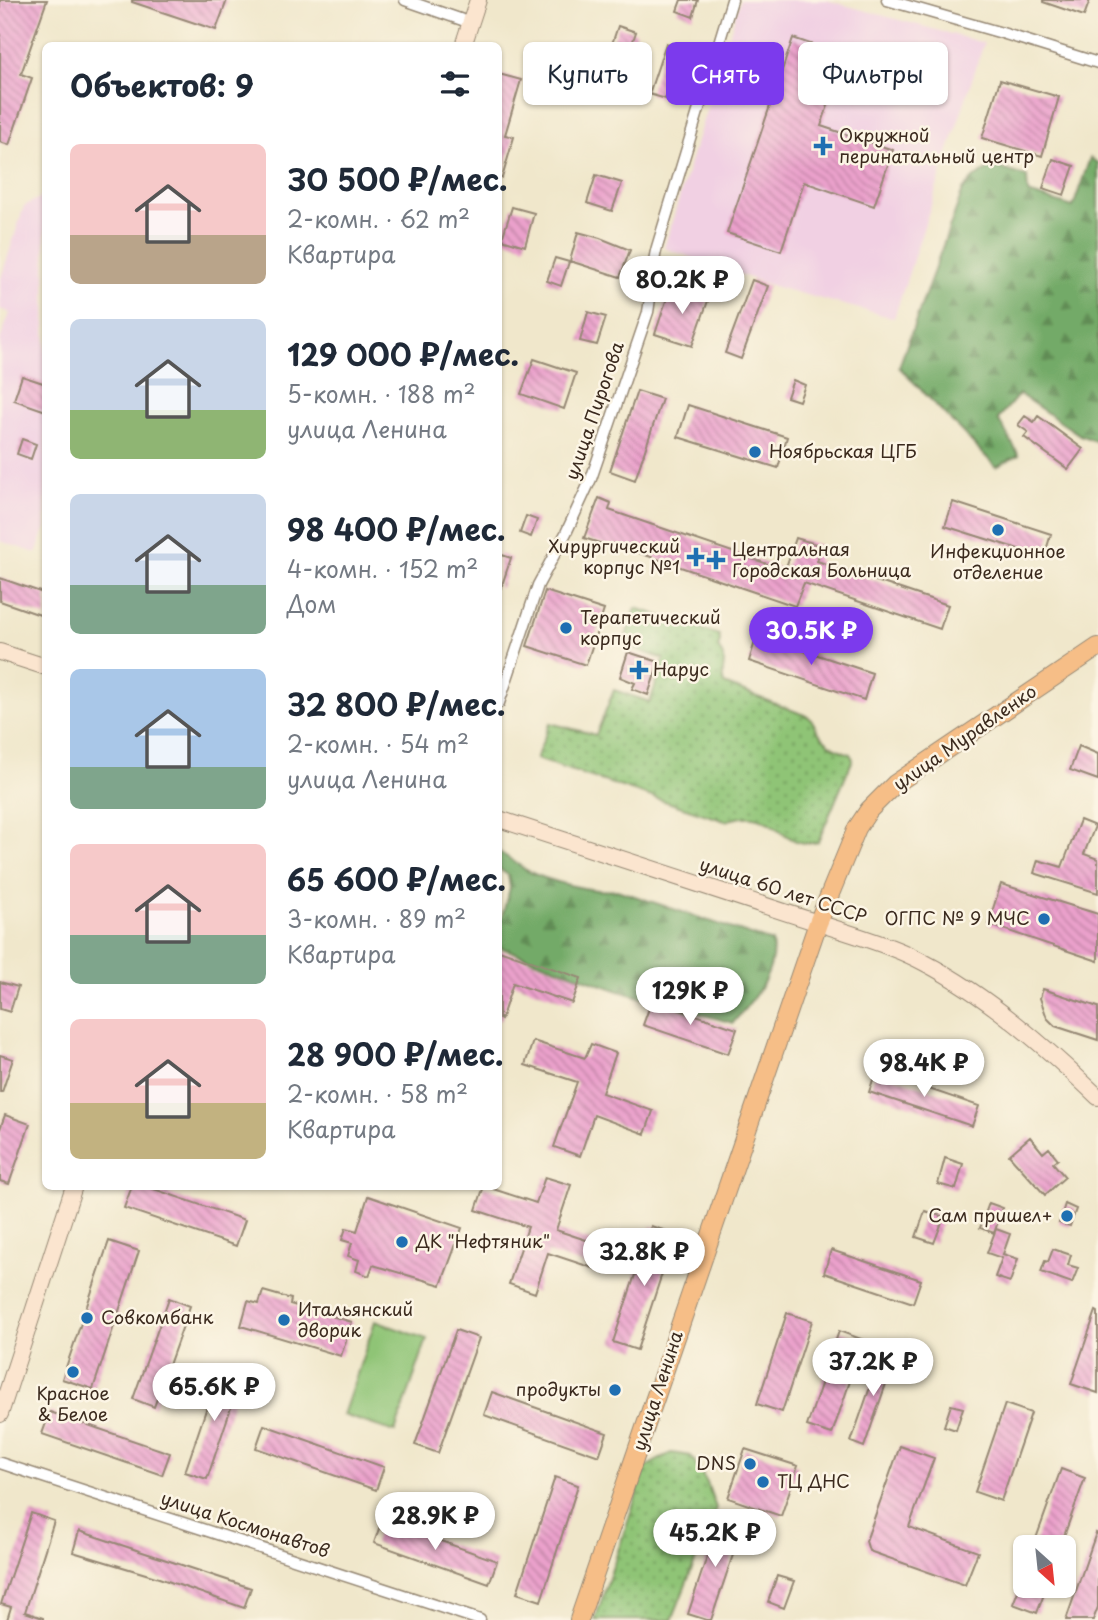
<!DOCTYPE html>
<html lang="ru">
<meta charset="utf-8">
<style>
:root{--surface:#fff;--page:#f6f6f7;--text:#1f2937;--muted:#747a83;--accent:#7c3aed}
body{margin:0;font-family:"Playpen Sans",sans-serif;background:var(--page);color:var(--text);height:100vh;display:flex;flex-direction:column;font-size:26px;white-space:nowrap}
*{box-sizing:border-box;margin:0}
p{font-size:23px;color:var(--muted)}
.icon{flex:none;width:38px;height:38px;fill:none;stroke:currentColor;stroke-width:2;stroke-linecap:round;stroke-linejoin:round}
.map{position:relative;flex:1;overflow:hidden}
.side{position:absolute;left:42px;top:42px;width:460px;height:1148px;display:flex;flex-direction:column;background:var(--surface);border-radius:10px;box-shadow:0 2px 5px #0004}
.side>*{flex:none}
.banner{position:absolute;left:523px;top:42px;width:469px;height:63px;display:flex;gap:14px}
.needle{width:46px;rotate:153deg}
.buttons{position:absolute;left:1013px;top:1535px;display:grid;gap:14px}
.buttons a{display:grid;place-items:center;width:63px;height:63px;border-radius:10px;background:var(--surface);box-shadow:0 2px 5px #0004;font-size:35px}
.price{position:absolute;translate:-50% -60px;padding:0 16px;border-radius:24px;background:#fff;color:#222;font-size:23px;line-height:46px;filter:drop-shadow(0 2px 4px #0008)}
.price::after{content:'';position:absolute;left:50%;top:42px;width:21px;height:16px;margin-left:-10px;background:inherit;clip-path:polygon(0 0,100% 0,50% 100%)}
.price.on{background:var(--accent);color:#fff}
ul{padding:0;list-style:none}
li{display:flex;align-items:center;gap:21px;height:175px;padding:0 28px}
li span{display:grid;place-items:center;flex:none;width:196px;height:140px;border-radius:10px;color:#555}
li>.icon{margin-inline-start:auto}
span .icon{width:84px;height:84px;fill:#fffc;stroke-width:1}
li b{font-size:30px}
h2{display:flex;justify-content:space-between;align-items:center;height:84px;padding:0 28px;font-size:30px}
.tag{padding:0 24px;border-radius:10px;background:var(--surface);box-shadow:0 2px 5px #0004;font-size:24px;line-height:63px}
.tag.on{background:var(--accent);color:#fff}
.map>svg:first-child{display:block}
.built{fill:#f1d0e3}
.green{fill:#8fc476;stroke:#65774a;stroke-width:2}
.forest{fill:url(#forest-firs);stroke:#576a42;stroke-width:2}
.park{fill:url(#park-dots);stroke:#65774a;stroke-width:2}
.building{fill:url(#building-back-hatch)}
.lines{fill:none;stroke-linecap:round;stroke-linejoin:round}
.street-casing{stroke:#968874;stroke-width:13}
.secondary-casing{stroke:#968874;stroke-width:18}
.primary-casing{stroke:#968874;stroke-width:20}
.street{stroke:#fff;stroke-width:10}
.secondary{stroke:#fbe5cf;stroke-width:16}
.primary{stroke:#f6be87;stroke-width:18}
.poi-dot{fill:#1f6fb2;stroke:#fcf5e5;stroke-width:2.5}
.labels{text-anchor:middle;stroke-width:5;stroke-linejoin:round;paint-order:stroke}
.poi-label{font-size:18px;fill:#3b2a1e;stroke:#fcf5e5;text-anchor:start}
.street-label{font-size:18px;fill:#3b2a1e;stroke:#fcf5e5}
</style>
<div class="map">
<svg width="1098" height="1620" viewBox="0 0 1098 1620">
<defs>
<pattern id="forest-firs" width="22" height="20" patternUnits="userSpaceOnUse" patternTransform="scale(1.75)"><rect width="22" height="20" fill="#73aa67"/><path d="M5 1l3.5 6h-7zM16 11l3.5 6h-7z" fill="#608b54"/></pattern>
<pattern id="park-dots" width="8" height="8" patternUnits="userSpaceOnUse" patternTransform="scale(1.75)"><rect width="8" height="8" fill="#8fc476"/><path d="M2 2h.1M6 6h.1" fill="none" stroke="#769f60" stroke-width="1.8" stroke-linecap="round"/></pattern>
<pattern id="building-back-hatch" width="6" height="6" patternUnits="userSpaceOnUse" patternTransform="scale(1.75)"><rect width="6" height="6" fill="#eba1cc"/><path d="M-1 5l2 2M0 0l6 6M5-1l2 2" fill="none" stroke="#c083a5"/></pattern>
</defs>
<rect width="100%" height="100%" fill="#fcf5e5"/>
<filter id="ink" filterUnits="userSpaceOnUse"><feTurbulence type="fractalNoise" baseFrequency=".0143" numOctaves="2"/><feDisplacementMap in="SourceGraphic" scale="14" xChannelSelector="R" yChannelSelector="G"/><feConvolveMatrix kernelMatrix="1 2 1 2 8 2 1 2 1" color-interpolation-filters="sRGB"/></filter>
<filter id="wash" filterUnits="userSpaceOnUse"><feTurbulence type="fractalNoise" baseFrequency=".00686" numOctaves="4" result="noise"/><feDisplacementMap in="SourceGraphic" scale="28" xChannelSelector="R" yChannelSelector="G"/><feGaussianBlur stdDeviation="1.57" result="paint"/><feColorMatrix in="noise" values="0 0 0 0 0 0 0 0 0 0 0 0 0 0 0 0 0 1.4 0 .05"/><feComposite in="paint" operator="in"/></filter>
<g filter="url(#wash)">
<rect width="100%" height="100%" fill="#f0e7cb"/>
<path class="built" d="M740 0H826L984 43 894 318 776 287 664 248Z
M45 195 46 527 36 553 0 541V340L10 313 0 309V281L24 206Z"/>
<path class="green" d="M375 1321 427 1339 395 1432 343 1415Z"/>
<path class="forest" d="M1090 158 1098 163V442L1080 435 1019 394 998 419 1019 455 996 467 899 367 963 190 973 178 994 166 1027 177 1028 193 1073 207Z
M499 852C508 857 517 864 526 870 546 881 594 893 617 890L772 942C777 974 752 1000 733 1023L619 991 499 947V927L510 888 508 875 499 869Z"/>
<path class="park" d="M636 608 719 635 720 641 718 648C730 663 719 669 724 684L807 716C814 720 813 724 817 730 826 744 836 749 850 754L853 759 818 842C789 849 782 825 758 818 747 815 736 818 725 821L536 759 550 723 596 735 614 690 650 702 664 659 623 645Z
M671 1453 691 1456 707 1483 716 1508 672 1620H595L646 1467Z"/>
<g id="blocks">
<path class="building" d="M0 0H47L21 74 32 78 9 145 0 142Z
M132 0H227L216 30 132 2Z
M681 0H698L693 17 677 11Z
M1043 0H1090L1084 16 1043 2Z
M618 26 636 32 619 82 601 77Z
M793 38 845 56 821 126 893 150 874 206 804 182 781 251 727 233Z
M666 43 683 49 666 99 649 94Z
M499 74 521 80 505 135 514 137 502 178H499Z
M1000 80 1059 97 1042 156 982 138Z
M1053 159 1074 166 1064 195 1043 188Z
M596 175 622 183 612 211 587 203Z
M512 207 534 213 525 246 502 239Z
M578 232 600 238 630 250 620 277 570 261Z
M555 258 569 262 561 286 547 281Z
M752 280 768 286 741 359 725 353Z
M671 286 709 298 692 346 655 334Z
M588 312 606 317 597 345 580 341Z
M534 359 576 373 564 409 521 394Z
M22 376 46 384V411L14 400Z
M793 380 805 385 799 401 787 397Z
M637 391 662 399 635 480 610 471Z
M688 405 787 437 778 468 678 437Z
M1025 416 1034 422 1038 416 1083 449 1068 469 1024 437 1028 432 1018 425Z
M22 439 36 444 31 459 17 454Z
M599 498 611 503 609 510 785 570 796 538 822 546 817 561 948 605 940 629 804 583 795 606 613 544 612 547 584 538Z
M953 502 1051 534 1044 557 945 526Z
M526 516 537 520 531 537 520 533Z
M499 554 511 558 501 588 499 587Z
M0 578 46 594V617L0 601Z
M545 591 604 610 586 665 527 646Z
M757 635 872 673 864 700 749 661Z
M628 652 659 662 648 695 632 689 635 683 620 677Z
M1079 746 1098 754V780L1070 770Z
M1080 820 1095 826 1084 854 1098 859V893L1034 873 1038 860 1062 867Z
M1001 884 1098 914V961L988 924Z
M499 950 581 978 572 1003 513 983 501 1020 499 1019Z
M0 982 18 987 10 1012 0 1009Z
M1043 989 1098 1007V1040L1055 1026 1047 1018 1040 998Z
M652 1000 737 1029 728 1054 643 1025Z
M533 1041 585 1058 591 1044 616 1053 602 1093 653 1111 645 1134 594 1115 580 1156 554 1147 577 1082 525 1065Z
M0 1055 13 1059 2 1092H0Z
M876 1071 979 1106 972 1126 869 1092Z
M5 1115 30 1124 9 1184 0 1181V1129Z
M1030 1137 1043 1153 1049 1148 1058 1159 1053 1163 1065 1177 1045 1195 1009 1155Z
M945 1158 963 1164 956 1189 938 1184Z
M545 1177 571 1185 556 1230 607 1247 599 1270 548 1253 535 1293 509 1284 528 1227 476 1210 484 1186 536 1203Z
M132 1186H145L245 1220 236 1246 124 1208Z
M368 1196 462 1228 441 1285 373 1265 369 1276 356 1271 359 1260 348 1256 352 1243 342 1240 346 1228 357 1231Z
M989 1203 1003 1208 994 1233 980 1228Z
M1065 1204 1076 1209 1070 1226 1059 1223Z
M925 1211 944 1217 934 1243 916 1237Z
M651 1226 675 1234 637 1350 613 1342Z
M996 1229 1010 1234 1003 1254 1018 1259 1010 1282 995 1277 1002 1258 987 1253Z
M109 1241 139 1251 93 1389 62 1379Z
M1053 1249 1071 1255 1068 1265 1078 1268 1072 1283 1041 1272 1045 1261 1048 1262Z
M831 1250 921 1280 913 1303 824 1273Z
M263 1291 291 1299 290 1304 352 1322 341 1356 241 1326 248 1301 259 1304Z
M169 1298 190 1306 154 1407 133 1399Z
M1096 1311 1098 1312V1393L1071 1384Z
M787 1313 812 1321 782 1412 757 1404Z
M456 1330 479 1338 438 1453 415 1445Z
M839 1331 864 1340 832 1434 807 1426Z
M883 1350 896 1355 864 1447 851 1442Z
M220 1368 242 1375 207 1479 185 1472Z
M492 1392 607 1433 599 1456 484 1415Z
M1005 1404 1031 1413 1001 1501 975 1492Z
M951 1405 963 1408 956 1430 944 1426Z
M50 1412 170 1453 162 1475 42 1434Z
M264 1425 384 1467 376 1490 256 1448Z
M900 1446 934 1458 909 1527 978 1552 965 1585 869 1551 866 1541Z
M745 1449 798 1466 781 1516 728 1498Z
M1061 1469 1085 1478 1060 1547H1033Z
M555 1477 578 1485 541 1601 517 1593Z
M31 1513 54 1521 25 1612 43 1618V1620H7L11 1607 1 1604Z
M720 1517 743 1525 711 1620H707L688 1614Z
M382 1520 497 1561 489 1584 374 1543Z
M79 1531 251 1588 244 1608 159 1578 73 1552Z
M1096 1533 1098 1534V1607L1093 1620H1066Z
M777 1576 794 1581 784 1608 768 1602Z
M1020 1586H1047L1037 1613 1013 1604Z"/>
</g>
</g>
<g filter="url(#ink)">
<use href="#blocks" fill-opacity="0" stroke="#968874" stroke-width="2"/>
<g class="lines">
<defs>
<path id="street" d="M405 0 471 23
M887 0 1002 33 1098 63
M499 703 538 585 566 533 591 479 648 312C652 290 651 268 657 247L732 0
M0 1463 480 1620"/>
<path id="secondary" d="M463 46 478 0
M0 652 46 667
M499 819 855 935C879 943 903 951 925 963 988 996 1047 1048 1098 1097
M0 1414 74 1186"/>
<path id="primary" d="M579 1620 818 923 857 828 869 810 895 784 1098 647"/>
</defs>
<use href="#street" class="street-casing"/>
<use href="#secondary" class="secondary-casing"/>
<use href="#primary" class="primary-casing"/>
<use href="#street" class="street"/>
<use href="#secondary" class="secondary"/>
<use href="#primary" class="primary"/>
</g>
</g>
<g class="poi-dot">
<path d="M819.5 135.5h7v7h7v7h-7v7h-7v-7h-7v-7h7z"/>
<circle cx="755" cy="452" r="7"/>
<circle cx="998" cy="530" r="7"/>
<path d="M692.5 546.5h7v7h7v7h-7v7h-7v-7h-7v-7h7z"/>
<path d="M712.5 549.5h7v7h7v7h-7v7h-7v-7h-7v-7h7z"/>
<circle cx="566" cy="628" r="7"/>
<path d="M635.5 659.5h7v7h7v7h-7v7h-7v-7h-7v-7h7z"/>
<circle cx="1044" cy="919" r="7"/>
<circle cx="1067" cy="1216" r="7"/>
<circle cx="402" cy="1242" r="7"/>
<circle cx="87" cy="1318" r="7"/>
<circle cx="284" cy="1320" r="7"/>
<circle cx="73" cy="1372" r="7"/>
<circle cx="615" cy="1390" r="7"/>
<circle cx="750" cy="1464" r="7"/>
<circle cx="763" cy="1482" r="7"/>
</g>
<g class="labels">
<g class="poi-label">
<text x="839" y="142">Окружной<tspan x="839" dy="21">перинатальный центр</tspan></text>
<text x="769" y="458">Ноябрьская ЦГБ</text>
<text x="680" y="553" text-anchor="end">Хирургический<tspan x="680" dy="21">корпус №1</tspan></text>
<text x="732" y="556">Центральная<tspan x="732" dy="21">Городская Больница</tspan></text>
<text x="998" y="558" text-anchor="middle">Инфекционное<tspan x="998" dy="21">отделение</tspan></text>
<text x="580" y="624">Терапетический<tspan x="580" dy="21">корпус</tspan></text>
<text x="653" y="676">Нарус</text>
<text x="1030" y="925" text-anchor="end">ОГПС № 9 МЧС</text>
<text x="1053" y="1222" text-anchor="end">Сам пришел+</text>
<text x="416" y="1248">ДК "Нефтяник"</text>
<text x="298" y="1316">Итальянский<tspan x="298" dy="21">дворик</tspan></text>
<text x="101" y="1324">Совкомбанк</text>
<text x="601" y="1396" text-anchor="end">продукты</text>
<text x="73" y="1400" text-anchor="middle">Красное<tspan x="73" dy="21">&amp; Белое</tspan></text>
<text x="736" y="1470" text-anchor="end">DNS</text>
<text x="777" y="1488">ТЦ ДНС</text>
</g>
<g class="street-label">
<text transform="translate(595 411) rotate(-71)" y="6">улица Пирогова</text>
<text transform="translate(965 738) rotate(-35)" y="6">улица Муравленко</text>
<text transform="translate(783 891) rotate(18)" y="6">улица 60 лет СССР</text>
<text transform="translate(658 1391) rotate(-72)" y="6">улица Ленина</text>
<text transform="translate(245 1525) rotate(18)" y="6">улица Космонавтов</text>
</g>
</g>
</svg>
<div class="buttons">
<a><svg class="needle" viewBox="-14 -14 28 28"><path d="M0-13l5 13h-10z" fill="#e53935"/><path d="M0 13l5-13h-10z" fill="#747a83"/></svg></a>
</div>
<b class="price" style="left:682px;top:316px">80.2K ₽</b>
<b class="price on" style="left:811px;top:667px">30.5K ₽</b>
<b class="price" style="left:690px;top:1027px">129K ₽</b>
<b class="price" style="left:924px;top:1099px">98.4K ₽</b>
<b class="price" style="left:644px;top:1288px">32.8K ₽</b>
<b class="price" style="left:873px;top:1398px">37.2K ₽</b>
<b class="price" style="left:214px;top:1423px">65.6K ₽</b>
<b class="price" style="left:435px;top:1552px">28.9K ₽</b>
<b class="price" style="left:715px;top:1569px">45.2K ₽</b>
<div class="banner">
<a class="tag">Купить</a>
<a class="tag on">Снять</a>
<a class="tag">Фильтры</a>
</div>
<section class="side">
<h2>Объектов: 9<svg class="icon" aria-label="filters" viewBox="0 0 24 24"><path d="M4 7h16M4 17h16"/><circle cx="9" cy="7" r="2"/><circle cx="15" cy="17" r="2"/></svg></h2>
<ul>
<li><span style="background:linear-gradient(#f6c9c9 65%,#b9a48a 0)"><svg class="icon" aria-label="home" viewBox="0 0 24 24"><path d="M3 11l9-7 9 7M6 9v11h12V9"/></svg></span><div><b>30 500 ₽/мес.</b><p>2-комн. · 62 m²</p><p>Квартира</p></div></li>
<li><span style="background:linear-gradient(#c9d6e8 65%,#8fb573 0)"><svg class="icon" aria-label="home" viewBox="0 0 24 24"><path d="M3 11l9-7 9 7M6 9v11h12V9"/></svg></span><div><b>129 000 ₽/мес.</b><p>5-комн. · 188 m²</p><p>улица Ленина</p></div></li>
<li><span style="background:linear-gradient(#c9d6e8 65%,#7fa58c 0)"><svg class="icon" aria-label="home" viewBox="0 0 24 24"><path d="M3 11l9-7 9 7M6 9v11h12V9"/></svg></span><div><b>98 400 ₽/мес.</b><p>4-комн. · 152 m²</p><p>Дом</p></div></li>
<li><span style="background:linear-gradient(#a9c7e8 70%,#7fa58c 0)"><svg class="icon" aria-label="home" viewBox="0 0 24 24"><path d="M3 11l9-7 9 7M6 9v11h12V9"/></svg></span><div><b>32 800 ₽/мес.</b><p>2-комн. · 54 m²</p><p>улица Ленина</p></div></li>
<li><span style="background:linear-gradient(#f6c9c9 65%,#7fa58c 0)"><svg class="icon" aria-label="home" viewBox="0 0 24 24"><path d="M3 11l9-7 9 7M6 9v11h12V9"/></svg></span><div><b>65 600 ₽/мес.</b><p>3-комн. · 89 m²</p><p>Квартира</p></div></li>
<li><span style="background:linear-gradient(#f6c9c9 60%,#c2b280 0)"><svg class="icon" aria-label="home" viewBox="0 0 24 24"><path d="M3 11l9-7 9 7M6 9v11h12V9"/></svg></span><div><b>28 900 ₽/мес.</b><p>2-комн. · 58 m²</p><p>Квартира</p></div></li>
</ul>
</section>
</div>
